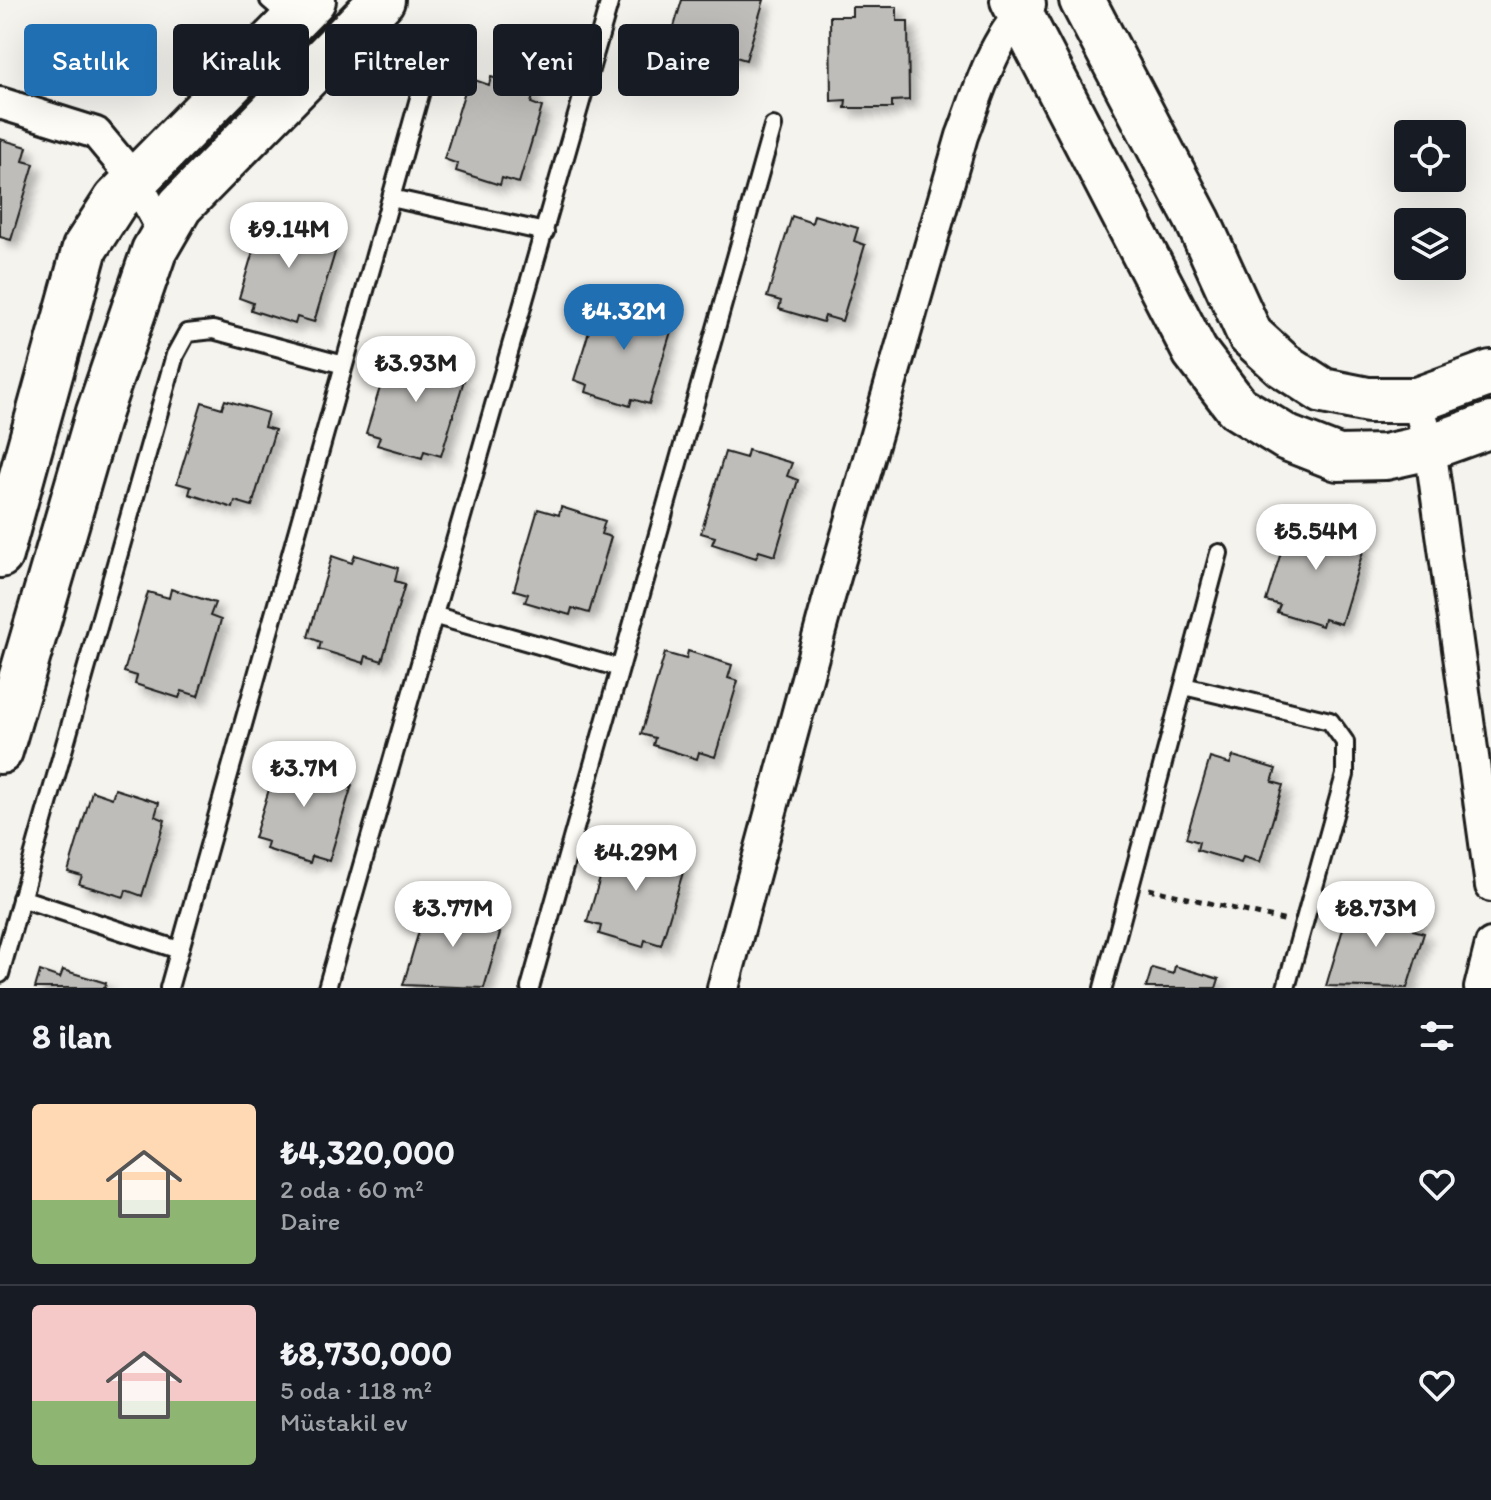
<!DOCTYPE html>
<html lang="tr">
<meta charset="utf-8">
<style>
:root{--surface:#171b24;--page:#242831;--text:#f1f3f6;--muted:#9ea1a6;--line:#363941;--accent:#1f6fb2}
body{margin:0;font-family:Itim,sans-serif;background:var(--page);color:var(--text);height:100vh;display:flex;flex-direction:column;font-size:30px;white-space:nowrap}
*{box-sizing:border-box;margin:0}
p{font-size:26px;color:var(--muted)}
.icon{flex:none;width:44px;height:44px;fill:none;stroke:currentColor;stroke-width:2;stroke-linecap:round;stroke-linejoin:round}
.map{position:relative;height:988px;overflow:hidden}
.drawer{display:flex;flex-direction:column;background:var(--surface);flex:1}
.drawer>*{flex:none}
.banner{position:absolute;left:24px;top:24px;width:800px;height:72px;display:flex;gap:16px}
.buttons{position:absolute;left:1394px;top:120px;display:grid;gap:16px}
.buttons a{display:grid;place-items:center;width:72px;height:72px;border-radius:8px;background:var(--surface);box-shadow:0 8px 32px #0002;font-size:40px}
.price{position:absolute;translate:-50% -68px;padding:0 18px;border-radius:28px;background:#fff;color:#222;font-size:26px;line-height:52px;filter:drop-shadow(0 2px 4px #0008)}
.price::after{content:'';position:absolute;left:50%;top:48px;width:24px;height:18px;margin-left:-12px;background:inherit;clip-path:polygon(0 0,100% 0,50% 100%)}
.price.current{background:var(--accent);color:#fff}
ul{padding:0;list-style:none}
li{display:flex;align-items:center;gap:24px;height:200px;padding:0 32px}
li+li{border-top:2px solid var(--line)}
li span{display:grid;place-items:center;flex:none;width:224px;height:160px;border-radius:8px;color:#555}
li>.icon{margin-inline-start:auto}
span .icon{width:96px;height:96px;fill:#fffc;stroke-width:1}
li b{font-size:34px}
h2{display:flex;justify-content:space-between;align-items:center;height:96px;padding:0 32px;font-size:34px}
.tag{padding:0 28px;border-radius:8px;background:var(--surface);box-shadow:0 8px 32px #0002;font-size:28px;line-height:72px}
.tag.current{background:var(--accent);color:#fff}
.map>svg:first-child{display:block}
.building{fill:#bebdba;stroke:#1c1c1c;stroke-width:2;filter:url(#shadow)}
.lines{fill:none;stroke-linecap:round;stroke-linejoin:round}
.lane-casing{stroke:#1c1c1c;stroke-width:22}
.street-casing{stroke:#1c1c1c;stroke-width:36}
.secondary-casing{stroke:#1c1c1c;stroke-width:50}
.path{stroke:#1c1c1c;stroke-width:5;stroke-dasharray:6 6;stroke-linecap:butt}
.lane{stroke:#fdfcf7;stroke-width:16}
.street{stroke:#fdfcf7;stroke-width:30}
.secondary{stroke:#fdfcf7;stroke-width:44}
</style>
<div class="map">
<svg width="1491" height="988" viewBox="0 0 1491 988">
<defs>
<filter id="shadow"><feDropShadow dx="7" dy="7" stdDeviation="4" flood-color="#0004"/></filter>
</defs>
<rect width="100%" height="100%" fill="#f4f3ee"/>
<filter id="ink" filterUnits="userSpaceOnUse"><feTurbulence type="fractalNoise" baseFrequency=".0125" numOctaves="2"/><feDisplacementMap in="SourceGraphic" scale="16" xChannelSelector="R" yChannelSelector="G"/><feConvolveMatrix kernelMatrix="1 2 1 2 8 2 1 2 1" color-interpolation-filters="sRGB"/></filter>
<g filter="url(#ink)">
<path class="building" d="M682 0H764L746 60 729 55 727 62 683 49 685 41 671 37Z
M852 7H897V21H908L909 100 892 101V108H845L846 100 831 101 830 16H852Z
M491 77 535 90 531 103 542 107 519 183 502 178 500 185 456 171 458 164 444 159 469 78 489 85Z
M0 139 27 147 23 161 34 164 11 240 0 237Z
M814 215 858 228 854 241 865 245 842 321 825 316 823 322 779 309 781 301 767 297 792 216 812 223Z
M286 216 330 229 326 243 337 246 314 322 297 317 295 324 251 310 253 303 239 298 263 218 284 224Z
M621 298 665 311 661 324 672 328 649 404 632 399 630 406 586 392 588 385 574 380 599 299 619 306Z
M413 350 457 364 453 377 464 380 441 456 424 451 422 458 377 445 380 437 366 433 391 352 411 358Z
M225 400 268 413 264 427 275 430 252 506 235 501 233 508 189 494 191 487 177 483 202 402 222 408Z
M748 450 792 463 787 476 798 480 775 556 759 551 756 558 712 544 715 537 701 533 725 452 746 458Z
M561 507 605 521 601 534 611 537 589 613 572 608 570 615 525 602 528 594 514 590 538 509 559 515Z
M1313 518 1357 531 1353 544 1364 548 1341 624 1324 619 1322 626 1277 612 1280 605 1266 601 1291 520 1311 526Z
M355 555 398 568 395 581 405 584 382 661 366 656 364 663 319 649 321 642 308 637 332 556 352 563Z
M171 589 215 603 210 616 221 620 198 696 182 691 179 698 135 684 137 676 124 672 148 592 169 598Z
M688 651 732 665 728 678 738 681 715 757 699 752 697 759 653 745 655 738 641 734 665 653 686 659Z
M301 755 345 768 341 781 352 785 329 861 312 856 310 863 266 849 268 842 254 838 279 757 299 763Z
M1233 756 1276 769 1272 782 1283 785 1260 862 1243 857 1241 863 1197 850 1199 842 1186 838 1210 758 1230 764Z
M115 789 159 803 155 816 165 820 142 896 126 890 124 897 79 884 82 876 68 872 92 791 112 798Z
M634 839 678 853 674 866 684 869 661 945 645 940 643 947 599 934 601 926 587 922 611 841 632 847Z
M450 903 494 916 490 929 500 933 484 988 403 985 427 904 448 911Z
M1373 903 1417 917 1413 930 1424 933 1407 988 1326 986 1350 905 1371 912Z
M1175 966 1219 979 1216 988H1146L1152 968 1173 974Z
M63 970 106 983 105 988H35L40 971 60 978Z"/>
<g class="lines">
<defs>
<path id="lane" d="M269 0 292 20
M391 198 545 232
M436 616 620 668
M1184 686 1330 721 1345 742V775L1286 988
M21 898 179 950
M0 974 175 355 187 333 213 330 344 365
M169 988 432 52
M327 988 610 0
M530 988 773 126
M1103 988 1219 553"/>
<path id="street" d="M0 103 96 133 136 181 164 233
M1417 400 1430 447 1491 886
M723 988 828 601 962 136C979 92 993 36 1030 5
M1480 988 1491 944"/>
<path id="secondary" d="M1013 0 1195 352 1237 407 1287 438 1338 458 1385 457 1430 447 1491 425
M1082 0 1198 221 1250 335 1283 365 1323 391 1368 400H1417L1491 373
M0 555 85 248 116 200 313 0
M0 751 99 412 154 251 180 206 382 0"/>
</defs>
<use href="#lane" class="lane-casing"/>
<use href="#street" class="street-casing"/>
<use href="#secondary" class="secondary-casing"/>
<path class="path" d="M1149 889 1287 921"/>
<use href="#lane" class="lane"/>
<use href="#street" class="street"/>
<use href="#secondary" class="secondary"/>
</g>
</g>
</svg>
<div class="buttons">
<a><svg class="icon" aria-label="locate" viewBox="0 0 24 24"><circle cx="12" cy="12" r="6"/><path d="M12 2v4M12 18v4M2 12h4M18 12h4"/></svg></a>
<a><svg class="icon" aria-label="layers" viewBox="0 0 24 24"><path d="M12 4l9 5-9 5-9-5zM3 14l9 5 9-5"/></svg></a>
</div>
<b class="price" style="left:289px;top:270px">₺9.14M</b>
<b class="price current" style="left:624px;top:352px">₺4.32M</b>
<b class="price" style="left:416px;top:404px">₺3.93M</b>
<b class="price" style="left:1316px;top:572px">₺5.54M</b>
<b class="price" style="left:304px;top:809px">₺3.7M</b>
<b class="price" style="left:636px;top:893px">₺4.29M</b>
<b class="price" style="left:453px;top:949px">₺3.77M</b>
<b class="price" style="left:1376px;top:949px">₺8.73M</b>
<div class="banner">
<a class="tag current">Satılık</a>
<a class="tag">Kiralık</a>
<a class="tag">Filtreler</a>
<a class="tag">Yeni</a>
<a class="tag">Daire</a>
</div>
</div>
<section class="drawer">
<h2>8 ilan<svg class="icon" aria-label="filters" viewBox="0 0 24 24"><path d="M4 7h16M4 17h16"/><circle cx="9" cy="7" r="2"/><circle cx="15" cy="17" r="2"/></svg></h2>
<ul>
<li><span style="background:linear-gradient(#ffd9b3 60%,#8fb573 0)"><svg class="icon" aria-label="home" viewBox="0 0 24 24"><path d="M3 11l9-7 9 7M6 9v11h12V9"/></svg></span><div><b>₺4,320,000</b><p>2 oda · 60 m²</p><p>Daire</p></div><svg class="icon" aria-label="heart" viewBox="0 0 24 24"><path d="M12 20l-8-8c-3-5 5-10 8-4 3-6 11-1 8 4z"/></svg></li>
<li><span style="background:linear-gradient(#f6c9c9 60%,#8fb573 0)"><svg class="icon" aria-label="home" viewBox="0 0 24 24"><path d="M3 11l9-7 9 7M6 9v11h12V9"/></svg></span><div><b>₺8,730,000</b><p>5 oda · 118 m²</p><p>Müstakil ev</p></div><svg class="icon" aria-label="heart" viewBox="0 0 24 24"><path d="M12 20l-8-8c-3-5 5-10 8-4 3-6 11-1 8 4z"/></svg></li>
</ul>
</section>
